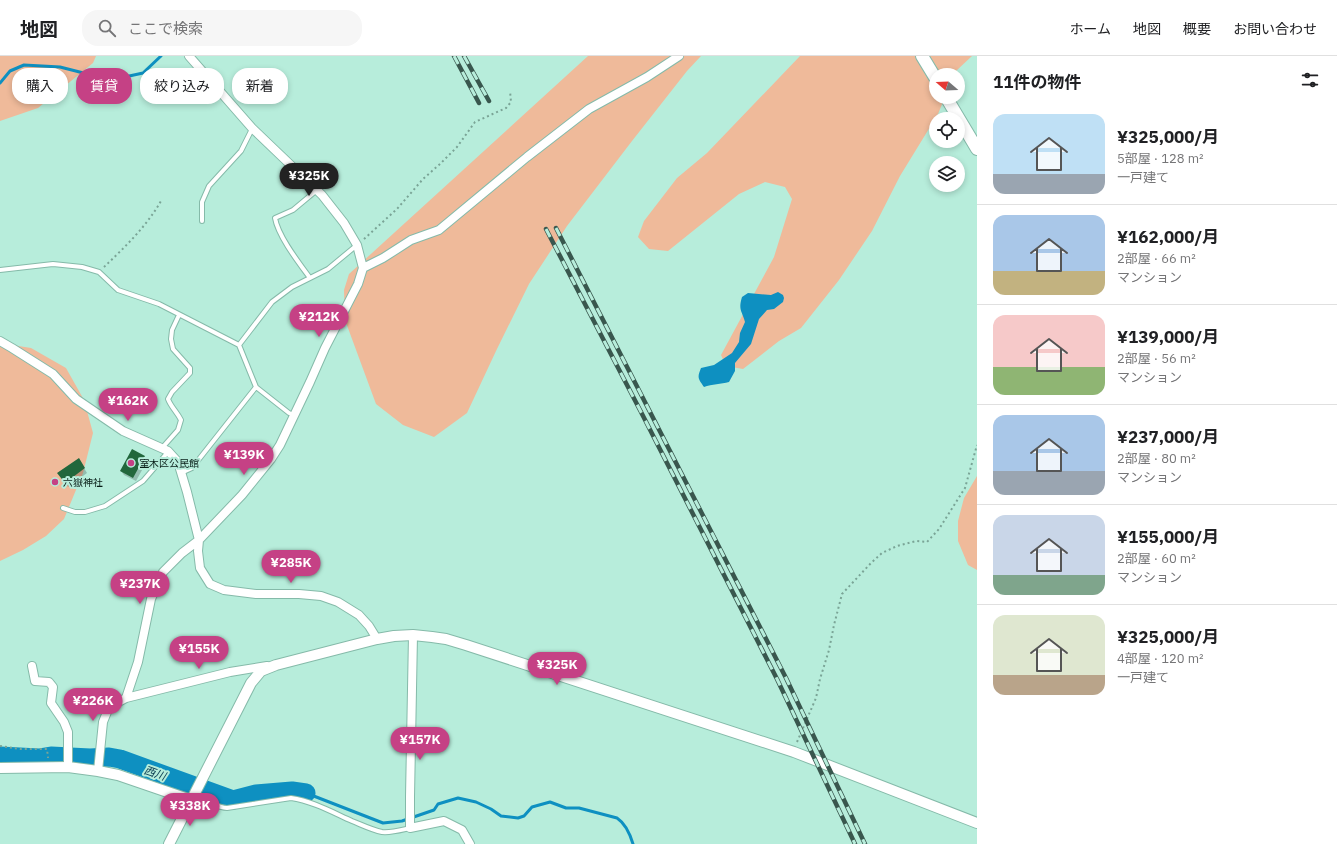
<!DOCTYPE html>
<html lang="ja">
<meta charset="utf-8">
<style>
:root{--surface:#fff;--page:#f6f6f6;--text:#202124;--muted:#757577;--line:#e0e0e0;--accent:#c54185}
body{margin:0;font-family:"IBM Plex Sans","Noto Sans JP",sans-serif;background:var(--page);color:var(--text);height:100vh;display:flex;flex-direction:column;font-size:15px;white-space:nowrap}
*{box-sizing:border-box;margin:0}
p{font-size:13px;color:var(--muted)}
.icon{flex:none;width:22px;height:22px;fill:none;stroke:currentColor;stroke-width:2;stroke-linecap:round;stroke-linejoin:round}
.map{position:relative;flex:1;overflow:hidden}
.panel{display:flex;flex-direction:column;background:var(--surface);width:360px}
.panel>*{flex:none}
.hud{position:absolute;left:12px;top:12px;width:380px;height:36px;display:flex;gap:8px}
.needle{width:26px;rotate:289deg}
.tools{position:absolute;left:929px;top:12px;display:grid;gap:8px}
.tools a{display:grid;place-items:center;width:36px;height:36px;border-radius:50%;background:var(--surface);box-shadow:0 2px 6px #0003;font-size:20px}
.price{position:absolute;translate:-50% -34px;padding:0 9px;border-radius:14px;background:var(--accent);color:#fff;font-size:13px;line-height:26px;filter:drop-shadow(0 1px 2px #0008)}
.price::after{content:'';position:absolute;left:50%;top:24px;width:12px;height:9px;margin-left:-6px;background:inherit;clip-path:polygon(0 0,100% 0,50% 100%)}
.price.on{background:#222;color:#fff}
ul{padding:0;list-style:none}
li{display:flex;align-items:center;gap:12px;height:100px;padding:0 16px}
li+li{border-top:1px solid var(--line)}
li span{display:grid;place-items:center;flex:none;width:112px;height:80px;border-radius:12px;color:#555}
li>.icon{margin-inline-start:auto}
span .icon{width:48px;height:48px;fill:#fffc;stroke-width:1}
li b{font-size:17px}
h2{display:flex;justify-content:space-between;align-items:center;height:48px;padding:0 16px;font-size:17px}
.tag{padding:0 14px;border-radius:16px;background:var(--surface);box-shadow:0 2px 6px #0003;font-size:14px;line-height:36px}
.tag.on{background:var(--accent);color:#fff}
header{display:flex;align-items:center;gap:24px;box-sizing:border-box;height:56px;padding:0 20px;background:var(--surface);border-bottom:1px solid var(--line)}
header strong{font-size:19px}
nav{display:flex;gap:22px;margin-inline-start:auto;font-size:14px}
.search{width:280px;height:36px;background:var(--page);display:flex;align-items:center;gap:10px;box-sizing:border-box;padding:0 14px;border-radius:16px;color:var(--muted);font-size:15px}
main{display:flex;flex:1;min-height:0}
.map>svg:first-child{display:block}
.green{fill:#efba9a}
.water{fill:#0e90c1}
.shadow{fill:#0003}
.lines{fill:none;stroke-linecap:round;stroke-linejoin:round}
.stream{stroke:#0e90c1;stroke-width:3}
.river{stroke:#0e90c1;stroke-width:19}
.building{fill:#22673c}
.service-casing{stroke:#85baa9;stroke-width:6}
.minor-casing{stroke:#85baa9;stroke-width:10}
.tertiary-casing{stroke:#85baa9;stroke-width:12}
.secondary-casing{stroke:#85baa9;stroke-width:14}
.path{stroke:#7aa496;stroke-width:2;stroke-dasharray:2 3;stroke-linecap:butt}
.service{stroke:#fff;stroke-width:4}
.minor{stroke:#fff;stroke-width:8}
.tertiary{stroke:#fff;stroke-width:10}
.secondary{stroke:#fff;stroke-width:12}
.rail-casing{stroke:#39574e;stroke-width:4.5}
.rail{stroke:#b7eddb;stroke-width:3;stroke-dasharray:9;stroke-linecap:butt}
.poi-dot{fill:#c54185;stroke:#b7eddb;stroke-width:1.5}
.labels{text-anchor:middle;stroke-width:4;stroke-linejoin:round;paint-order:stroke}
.poi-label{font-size:10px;fill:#081d17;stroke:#b7eddb;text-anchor:start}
.water-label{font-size:11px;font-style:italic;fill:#0b3b50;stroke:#b7eddb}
</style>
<header>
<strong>地図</strong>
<div class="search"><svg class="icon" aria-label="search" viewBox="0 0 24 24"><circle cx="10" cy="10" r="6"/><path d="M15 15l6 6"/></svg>ここで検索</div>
<nav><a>ホーム</a><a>地図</a><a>概要</a><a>お問い合わせ</a></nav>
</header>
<main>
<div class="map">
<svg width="977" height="788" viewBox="0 0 977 788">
<rect width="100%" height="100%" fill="#b7eddb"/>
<path class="green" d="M0 0H96L93 7 38 52 0 65Z
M588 0H701L687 15 632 85 567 170 529 228 496 295 467 357 434 381 403 369 376 348 345 264 344 234 349 218Z
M800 0H972L956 15 954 19H936V41H945L938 58 900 120 872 175 839 224 801 272 779 285 743 313 726 310 721 299 774 201 792 143 785 131 765 126 739 138 668 195 649 193 638 181 644 165 677 122 707 97Z
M0 287 31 292 66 312 84 344 93 377 83 417 64 463 46 480 23 494 0 505Z
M977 420V514L968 509 958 485V465L964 442Z"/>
<path class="water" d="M778 236 783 239 784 242 783 246 774 253 767 254 759 263 751 288 735 307V315L729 326C721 328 712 328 704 331 698 322 697 322 701 312L714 309 732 297 739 286 740 277 745 266C742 255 738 254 742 241L748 237 771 239Z"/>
<path class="shadow" d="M144 401 147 405 136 425 124 419 121 415Z
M84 412 87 417 68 431 61 421Z"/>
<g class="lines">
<path class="stream" d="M0 27 10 15 24 9 60 11 111 24 143 17 161 0
M306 737 383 767 402 765 434 754 438 748 458 742 476 746 491 753 501 760 518 762 524 760 532 751 550 746 566 752H579L617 762C626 768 630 778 633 788"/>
<path class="river" d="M0 700 39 702 51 700 90 702 109 701 120 703 233 744 256 738 292 735 306 737"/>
</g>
<path class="building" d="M132 393 145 400 133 422 120 415Z
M79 402 85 412 65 427 57 417Z"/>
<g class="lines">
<defs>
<path id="service" d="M202 165V146L209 130 241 95 252 73
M0 214 53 208 82 211 99 216 118 234 159 248 239 289 256 331 289 357 294 359
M310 222C299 207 278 180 275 162L293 154 317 134
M239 289 272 246 292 231 328 213 357 189
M162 392 178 374 181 364C177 356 171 351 168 343L172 336 190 317V312L173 293 171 283 172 274 179 259
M181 417 192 412 256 331
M63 452 75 456H85L105 450 143 425 168 396
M194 744C205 743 215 751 227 752L291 742C312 745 332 756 352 765 362 769 372 774 382 776 391 777 401 774 410 772"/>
<path id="minor" d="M363 212 383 202 411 184 439 174 527 101 589 53 647 21 679 0
M0 285 12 292 53 318 76 343 123 375 168 395 178 406 187 436 199 484 198 495 200 512 210 528 224 534 256 538H299L321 540 338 546 359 559 369 570 377 583
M413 579 410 741V772L444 765 462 774 470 788
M32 610 35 625 49 626 53 631 51 647 64 666 68 676V711
M126 642 138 606 151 543 163 516 182 497 199 484 242 439 271 403 280 389 310 326 325 292 358 228 363 212 357 189 344 167 322 139 252 72 189 0
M98 715 103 666 109 651 126 642 230 616 267 610"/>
<path id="tertiary" d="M0 712 68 711 98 715 118 719 191 744
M169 788 251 627 261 615 276 609 377 583 394 580 413 579 432 581 446 583 466 589 794 696 977 767"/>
<path id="secondary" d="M922 0 936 23
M946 41 977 93"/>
</defs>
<use href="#service" class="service-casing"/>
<use href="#minor" class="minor-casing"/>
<use href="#tertiary" class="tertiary-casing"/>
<use href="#secondary" class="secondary-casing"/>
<path class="path" d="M364 183 397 153 423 123 440 108 457 91 475 66 506 52 511 46 510 35
M104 211C125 191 148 169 162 143
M797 686 816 642 820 623 829 594 834 569 842 538 871 507 882 497 897 490 916 485 927 486 939 473 965 432 977 389
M0 690 20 693H47L48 702"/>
<use href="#service" class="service"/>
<use href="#minor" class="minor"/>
<use href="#tertiary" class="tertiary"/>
<use href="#secondary" class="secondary"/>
<defs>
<path id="rail" d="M454 0 479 47
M464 0 489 45
M556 172 786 622 865 788
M546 173 640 354 777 623 855 788"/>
</defs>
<use href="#rail" class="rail-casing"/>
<use href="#rail" class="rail"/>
</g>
<g class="poi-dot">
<circle cx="131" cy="407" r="4"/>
<circle cx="55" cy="426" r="4"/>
</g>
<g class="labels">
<g class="poi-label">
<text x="139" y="411">室木区公民館</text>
<text x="63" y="430">六嶽神社</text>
</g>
<g class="water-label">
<text transform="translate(155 717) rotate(19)" y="4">西川</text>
</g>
</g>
</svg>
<div class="tools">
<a><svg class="needle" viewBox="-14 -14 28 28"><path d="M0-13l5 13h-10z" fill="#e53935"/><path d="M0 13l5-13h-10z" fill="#757577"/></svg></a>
<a><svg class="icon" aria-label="locate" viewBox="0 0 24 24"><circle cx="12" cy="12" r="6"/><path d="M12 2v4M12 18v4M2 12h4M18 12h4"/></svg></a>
<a><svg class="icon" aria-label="layers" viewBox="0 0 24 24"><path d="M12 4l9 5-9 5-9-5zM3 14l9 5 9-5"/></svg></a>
</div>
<b class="price on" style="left:309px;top:141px">¥325K</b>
<b class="price" style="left:319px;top:282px">¥212K</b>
<b class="price" style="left:128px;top:366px">¥162K</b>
<b class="price" style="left:244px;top:420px">¥139K</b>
<b class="price" style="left:291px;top:528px">¥285K</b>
<b class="price" style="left:140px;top:549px">¥237K</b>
<b class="price" style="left:199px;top:614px">¥155K</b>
<b class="price" style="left:557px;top:630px">¥325K</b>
<b class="price" style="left:93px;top:666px">¥226K</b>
<b class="price" style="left:420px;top:705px">¥157K</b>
<b class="price" style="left:190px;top:771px">¥338K</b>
<div class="hud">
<a class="tag">購入</a>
<a class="tag on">賃貸</a>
<a class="tag">絞り込み</a>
<a class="tag">新着</a>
</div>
</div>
<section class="panel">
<h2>11件の物件<svg class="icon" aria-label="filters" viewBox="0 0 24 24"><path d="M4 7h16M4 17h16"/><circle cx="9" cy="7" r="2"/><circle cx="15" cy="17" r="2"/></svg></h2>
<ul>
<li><span style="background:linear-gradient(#bfe0f5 75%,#9aa5b1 0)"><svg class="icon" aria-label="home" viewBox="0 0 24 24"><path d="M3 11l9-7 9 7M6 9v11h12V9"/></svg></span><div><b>¥325,000/月</b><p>5部屋 · 128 m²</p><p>一戸建て</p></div></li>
<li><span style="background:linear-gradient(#a9c7e8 70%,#c2b280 0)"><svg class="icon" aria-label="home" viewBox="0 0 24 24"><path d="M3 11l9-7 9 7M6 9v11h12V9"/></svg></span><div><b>¥162,000/月</b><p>2部屋 · 66 m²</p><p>マンション</p></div></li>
<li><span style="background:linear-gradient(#f6c9c9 65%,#8fb573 0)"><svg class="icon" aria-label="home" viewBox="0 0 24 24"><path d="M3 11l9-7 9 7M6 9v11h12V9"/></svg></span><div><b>¥139,000/月</b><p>2部屋 · 56 m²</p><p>マンション</p></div></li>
<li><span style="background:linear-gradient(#a9c7e8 70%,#9aa5b1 0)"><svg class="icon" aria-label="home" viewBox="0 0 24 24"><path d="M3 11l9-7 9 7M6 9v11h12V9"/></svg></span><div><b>¥237,000/月</b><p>2部屋 · 80 m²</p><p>マンション</p></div></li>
<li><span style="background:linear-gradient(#c9d6e8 75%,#7fa58c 0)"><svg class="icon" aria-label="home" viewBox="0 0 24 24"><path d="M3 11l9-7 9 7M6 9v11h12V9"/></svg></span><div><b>¥155,000/月</b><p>2部屋 · 60 m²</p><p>マンション</p></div></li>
<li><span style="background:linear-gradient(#dfe7d0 75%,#b9a48a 0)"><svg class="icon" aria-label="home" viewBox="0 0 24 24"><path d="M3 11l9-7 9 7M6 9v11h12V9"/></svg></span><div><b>¥325,000/月</b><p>4部屋 · 120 m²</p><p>一戸建て</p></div></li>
</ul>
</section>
</main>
